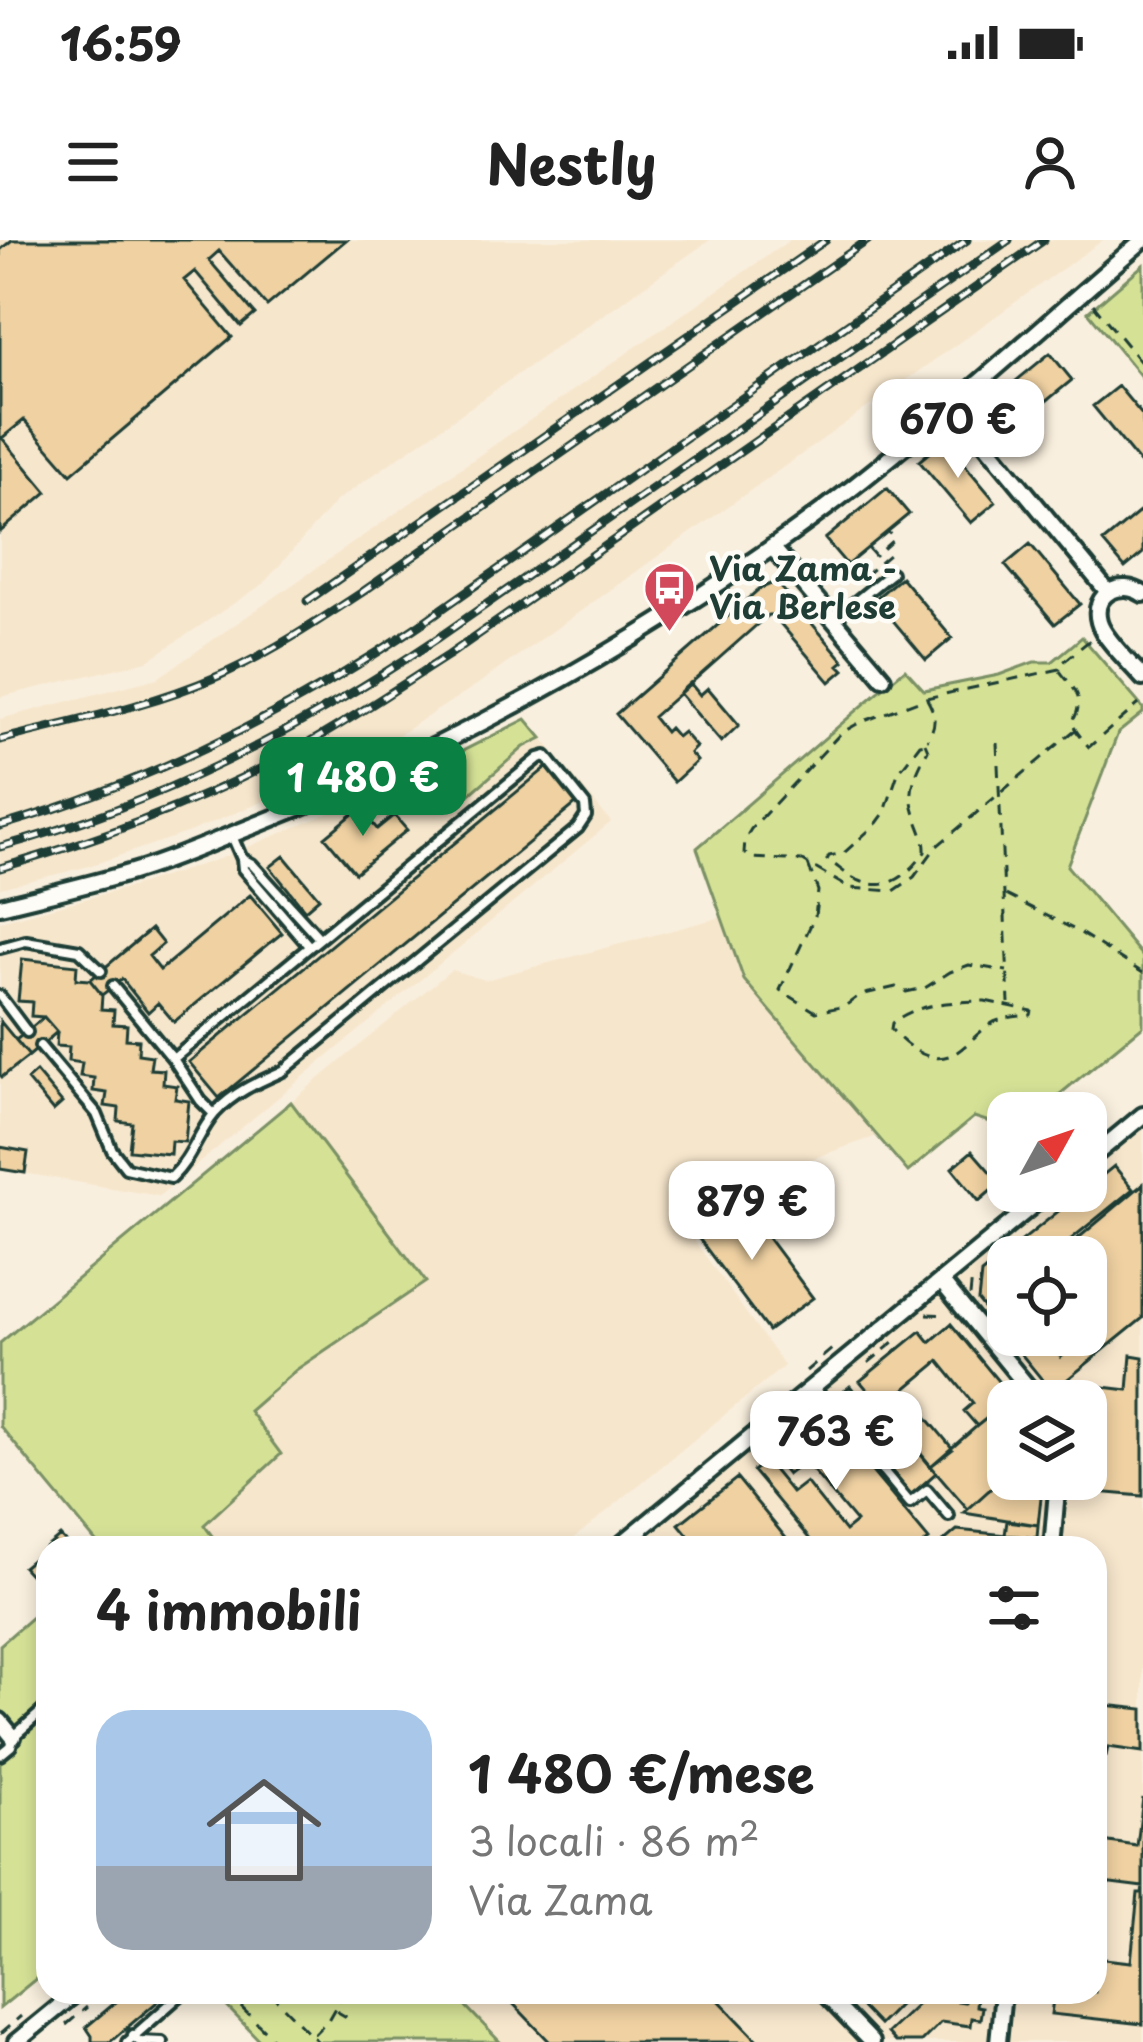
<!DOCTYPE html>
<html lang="it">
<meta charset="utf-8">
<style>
:root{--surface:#fff;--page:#f6f6f6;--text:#222;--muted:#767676;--line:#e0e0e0;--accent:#0b8043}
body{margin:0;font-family:"Playpen Sans",sans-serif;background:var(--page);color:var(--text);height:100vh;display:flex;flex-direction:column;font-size:45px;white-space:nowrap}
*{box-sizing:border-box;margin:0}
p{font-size:39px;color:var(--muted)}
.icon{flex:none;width:66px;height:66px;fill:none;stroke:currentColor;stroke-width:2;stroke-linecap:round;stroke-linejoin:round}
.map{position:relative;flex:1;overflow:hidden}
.sheet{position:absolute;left:36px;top:1296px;width:1071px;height:468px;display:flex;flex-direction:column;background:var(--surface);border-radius:36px;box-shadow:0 6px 18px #0003}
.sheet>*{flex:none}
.needle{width:78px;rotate:50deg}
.buttons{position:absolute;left:987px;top:852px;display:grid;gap:24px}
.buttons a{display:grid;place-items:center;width:120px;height:120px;border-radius:24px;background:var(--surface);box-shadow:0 6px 18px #0003;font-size:60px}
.price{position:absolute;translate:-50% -102px;padding:0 27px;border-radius:24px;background:#fff;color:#222;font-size:39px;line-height:78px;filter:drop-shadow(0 3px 6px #0008)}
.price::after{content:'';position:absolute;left:50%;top:72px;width:36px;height:27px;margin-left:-18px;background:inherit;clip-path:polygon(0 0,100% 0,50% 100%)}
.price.current{background:var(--accent);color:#fff}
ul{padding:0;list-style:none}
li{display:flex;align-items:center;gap:36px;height:300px;padding:0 60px}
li+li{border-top:3px solid var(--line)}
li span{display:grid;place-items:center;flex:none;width:336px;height:240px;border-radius:36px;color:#555}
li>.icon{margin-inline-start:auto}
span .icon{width:144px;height:144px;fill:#fffc;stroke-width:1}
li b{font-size:51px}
h2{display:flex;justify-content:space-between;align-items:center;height:144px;padding:0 60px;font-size:51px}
.status{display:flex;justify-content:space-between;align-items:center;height:84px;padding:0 60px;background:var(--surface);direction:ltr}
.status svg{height:33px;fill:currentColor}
header{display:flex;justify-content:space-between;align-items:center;height:156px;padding:0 60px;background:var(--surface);font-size:54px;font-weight:700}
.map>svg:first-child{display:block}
.built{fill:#f6e6cc;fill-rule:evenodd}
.green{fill:#d5e296;stroke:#7a9065;stroke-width:3}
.building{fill:#efd1a2;stroke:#1f3d34;stroke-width:3;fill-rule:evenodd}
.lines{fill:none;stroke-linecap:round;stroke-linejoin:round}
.lane-casing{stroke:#1f3d34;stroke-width:16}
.street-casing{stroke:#1f3d34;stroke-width:22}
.path{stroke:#1f3d34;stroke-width:3;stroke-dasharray:12 9;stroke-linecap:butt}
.lane{stroke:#fdfcf7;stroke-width:8}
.street{stroke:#fdfcf7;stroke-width:14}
.rail-casing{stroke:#1f3d34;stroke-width:9}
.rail{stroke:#fdfcf7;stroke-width:4.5;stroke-dasharray:14;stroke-linecap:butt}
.labels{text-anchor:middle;stroke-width:9;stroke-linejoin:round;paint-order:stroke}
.poi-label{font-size:33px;font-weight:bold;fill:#1f3d34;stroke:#fdfcf7;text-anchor:start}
</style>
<div class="status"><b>16:59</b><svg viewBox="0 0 49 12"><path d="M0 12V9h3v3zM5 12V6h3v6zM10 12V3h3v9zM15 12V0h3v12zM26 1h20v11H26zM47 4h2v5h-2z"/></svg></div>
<header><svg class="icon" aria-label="menu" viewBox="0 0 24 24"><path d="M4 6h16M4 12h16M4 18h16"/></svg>Nestly<svg class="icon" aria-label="person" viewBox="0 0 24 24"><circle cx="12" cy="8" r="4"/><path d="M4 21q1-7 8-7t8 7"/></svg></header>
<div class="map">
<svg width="1143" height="1802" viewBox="0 0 1143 1802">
<rect width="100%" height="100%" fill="#f9efde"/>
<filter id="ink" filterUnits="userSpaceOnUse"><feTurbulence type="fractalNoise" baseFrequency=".00833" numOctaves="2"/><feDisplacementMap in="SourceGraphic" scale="24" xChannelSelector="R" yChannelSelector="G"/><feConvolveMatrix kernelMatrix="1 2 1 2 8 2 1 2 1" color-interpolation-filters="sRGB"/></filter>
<g filter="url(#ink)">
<path class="built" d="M0 0H710L336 261 263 344 147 421 0 457Z
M790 0H1103L478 444 394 498 299 547 189 592 89 626 0 648V479L158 438Z
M526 479 611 582 159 956 0 929V681L131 647 219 619 382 551Z
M722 677 748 744 877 896 671 968 784 1126 562 1308H221L204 1285 280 1215 248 1171 296 1130 425 1042 291 862 451 730 485 740Z
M1143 875V1802H500L452 1752H1095V1308H617L1050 951H1086V922ZM1008 1017H1086V1095H1008ZM1008 1161H1086V1239H1008Z"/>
<path class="green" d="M1143 25V139L1088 72Z
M1082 397 1143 468V473L1118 493 1067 626 1143 717V786L1037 873H1008V888L974 877 908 932 744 740 697 608 905 429 924 450 999 435 1034 422H1052Z
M526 479 542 498 524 507 462 561 419 533Z
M291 862 426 1042 296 1130 249 1171 281 1214 204 1285 221 1308H101L0 1186V1103Z
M48 1363V1729L0 1768V1516L11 1506 0 1481V1405Z
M213 1752H452L500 1802H261Z"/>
<path class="building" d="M12 0H346L267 66 219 11 209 20 255 74 241 86 195 31 184 40 232 97 71 234 24 180 2 198 47 252 0 292V10Z
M1050 113 1072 140 1010 191 988 164Z
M1118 146 1143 176V227L1093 166Z
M944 200 996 262 971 283 919 221Z
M887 248 909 274 847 325 825 299Z
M1143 269V313L1125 328 1103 302Z
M1030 304 1080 364 1055 384 1005 325Z
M901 337 952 398 926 420 875 359Z
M771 344 780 346 844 421 839 425 844 430 830 442 773 375H768L653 477 665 492 669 488 677 497 683 492 696 507 690 513 697 521 674 542 616 474 759 349Z
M690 443 700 455 708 448 739 485 721 502 679 453Z
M547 527 577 563 219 858 189 822Z
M360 568 377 589 394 575 407 590 355 633 325 597Z
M284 616 319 658 305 670 270 627Z
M250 655 282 693 174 782 158 763 148 772 122 739 102 755 90 740 151 689 163 704 149 716 160 730Z
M22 719 77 725 76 739 90 740 102 755 101 769 114 770 113 784 127 785 126 799 139 800 138 814 152 816 150 829 164 830 163 844 177 846 175 859 189 861 185 902 171 901 170 914 129 910 132 883 118 881 119 868 105 866 107 853 93 851 94 838 80 836 82 823 68 821 69 807 56 806 57 792 44 777 31 776 32 762 18 761Z
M44 777 57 792 29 816 16 800Z
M0 781 29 816 2 837 0 835Z
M36 832 62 863 53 871 27 840Z
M0 907 28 912 25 933 0 929Z
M972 911 1000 943 979 961 952 928Z
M1114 926 1133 949 1060 1008 1063 1011 1143 944V1078L1052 1152 978 1061 981 1034ZM1008 1017H1086V1095H1081L1084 1098 1061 1117 1055 1109 1072 1095H1008Z
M736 955 813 1058 768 1091 691 988Z
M951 1084 1012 1158 977 1186 964 1171 973 1163 939 1121 904 1150 953 1209 931 1226 860 1141 921 1091 930 1102Z
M1131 1115 1143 1117V1256L1084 1251 1095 1146 1128 1150Z
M850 1146 895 1200 903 1193 936 1233 911 1255 832 1161Z
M1012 1158 1015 1161H1008V1233L968 1269 931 1226 977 1186Z
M823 1173 929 1300 919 1308H817L753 1231ZM775 1220 787 1235 805 1221 856 1282 845 1291 806 1242 792 1253 769 1225Z
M1008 1233V1239H1043L1038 1285 964 1273Z
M737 1238 794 1308H699L679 1284Z
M1007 1281 1038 1285 1037 1298 1005 1295Z
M957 1290 1037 1298 1036 1308H936Z
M60 1296 71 1308H48V1329L35 1340 23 1327Z
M1095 1464 1143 1469V1512L1108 1507 1106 1516 1095 1514Z
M1143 1558V1647L1095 1641V1600L1137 1606Z
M1143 1647V1784L1051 1774 1054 1752H1095V1718L1131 1722 1138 1653H1142Z
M128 1752H169L110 1802H92V1796L86 1787Z
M502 1752H711L759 1802H550Z
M847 1752H912L879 1785Z
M964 1754 977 1756 976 1766 982 1767 980 1779 971 1778 970 1786 941 1782 921 1802H895L887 1793 926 1756 964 1762Z"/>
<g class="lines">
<defs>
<path id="lane" d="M834 379 891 333
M232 596 242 619 243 629 309 706
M243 619 252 624 319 698
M0 708 26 701 79 710 101 731
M113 746 173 819 201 861 214 874
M0 756 27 792
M40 806 97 874 112 910 126 928 171 938C193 917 197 894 215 873 234 852 258 842 283 831L578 588 586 576 585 565 546 516 539 518 173 819
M814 1148 910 1263 927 1250 949 1276
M0 1515 11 1506 13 1497 48 1466
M132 1795 139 1801 162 1802
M127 1802 184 1752"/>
<path id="street" d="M952 163 1108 352
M772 307 883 438
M1143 354C1122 339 1091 353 1099 382 1103 398 1131 424 1143 438
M0 666C44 655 89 645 132 632 173 620 212 602 251 587 435 515 610 420 771 308 903 216 1021 104 1143 0
M1086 922 1143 875
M941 1041 1039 1161
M617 1308 1050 951
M1052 1308 1058 1239
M0 1481 13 1497
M823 1752 871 1802
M16 1802 77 1752
M998 1802 1003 1752"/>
</defs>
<use href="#lane" class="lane-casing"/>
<use href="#street" class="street-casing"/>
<path class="path" d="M1093 64 1143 125
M868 308 875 316 894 299 888 292
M827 343 835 336 857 342 889 315 883 308
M1060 431C1065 439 1077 449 1078 458 1081 487 1059 472 1089 507L1139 464
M927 459C936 475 937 484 927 500
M1075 490 936 607 914 637 894 651 849 648 803 621 752 618 744 613 745 599 751 589 841 493 859 483 926 458 1060 429 1061 424 1090 400
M925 503 928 510C920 524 910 544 912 560 913 579 926 593 925 612 910 633 889 653 860 641 848 637 838 626 827 620L829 616 844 613 877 583 885 572 898 533 920 504Z
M997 503 1009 763
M808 624 818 651 815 676 780 750 816 772 845 766 860 755 896 747 906 752 925 748 950 732 969 725 1007 731
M1006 655 1079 692 1143 733
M985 761 1032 771 1031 775C1019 776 1006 777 994 782 980 790 970 803 957 812 932 828 907 807 891 789L892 783C919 762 952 762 985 761Z
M970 1056 972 1036
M927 1074 947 1075
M868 1123 899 1098
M806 1131 838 1104
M226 1752 276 1802
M269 1752 318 1802
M336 1771 350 1779
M66 1785 87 1767
M0 1794 21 1776
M314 1794 328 1780 344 1752"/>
<use href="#lane" class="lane"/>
<use href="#street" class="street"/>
<defs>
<path id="rail" d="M307 361 826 0
M0 500C73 481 146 467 216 437 267 415 314 384 361 353L868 0
M0 586C154 541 293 471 425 381L967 0
M0 607C159 564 302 489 438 398L1009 0
M0 628C104 598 205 560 300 508 352 479 400 446 449 415L1044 0"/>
</defs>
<use href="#rail" class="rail-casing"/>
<use href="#rail" class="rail"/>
</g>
</g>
<defs>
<symbol id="bus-pin" viewBox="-11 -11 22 30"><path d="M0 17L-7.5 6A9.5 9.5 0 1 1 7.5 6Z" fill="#d1495b" stroke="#fdfcf7"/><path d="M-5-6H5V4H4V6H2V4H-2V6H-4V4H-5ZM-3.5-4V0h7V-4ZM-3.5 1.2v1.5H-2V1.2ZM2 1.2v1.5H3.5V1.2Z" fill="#fff"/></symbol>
</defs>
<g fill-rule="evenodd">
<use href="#bus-pin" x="640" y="318" width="59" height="81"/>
</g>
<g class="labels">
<g class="poi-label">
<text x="709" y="341">Via Zama -<tspan x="709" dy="38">Via Berlese</tspan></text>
</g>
</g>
</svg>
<div class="buttons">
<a><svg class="needle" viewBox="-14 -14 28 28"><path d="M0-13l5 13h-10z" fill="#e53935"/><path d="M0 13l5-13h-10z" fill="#767676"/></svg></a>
<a><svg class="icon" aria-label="locate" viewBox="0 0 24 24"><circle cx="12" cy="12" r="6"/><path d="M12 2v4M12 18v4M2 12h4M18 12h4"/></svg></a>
<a><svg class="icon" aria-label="layers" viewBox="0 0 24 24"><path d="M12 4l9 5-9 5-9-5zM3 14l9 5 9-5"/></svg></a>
</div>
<b class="price" style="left:958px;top:241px">670 €</b>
<b class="price current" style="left:363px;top:599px">1 480 €</b>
<b class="price" style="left:752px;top:1023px">879 €</b>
<b class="price" style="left:836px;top:1253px">763 €</b>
<section class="sheet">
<h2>4 immobili<svg class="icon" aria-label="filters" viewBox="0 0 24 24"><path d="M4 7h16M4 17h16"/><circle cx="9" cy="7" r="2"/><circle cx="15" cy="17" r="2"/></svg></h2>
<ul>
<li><span style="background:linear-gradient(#a9c7e8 65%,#9aa5b1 0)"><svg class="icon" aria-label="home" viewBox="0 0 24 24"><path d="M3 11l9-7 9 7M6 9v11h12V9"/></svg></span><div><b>1 480 €/mese</b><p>3 locali · 86 m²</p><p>Via Zama</p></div></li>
</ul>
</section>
</div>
